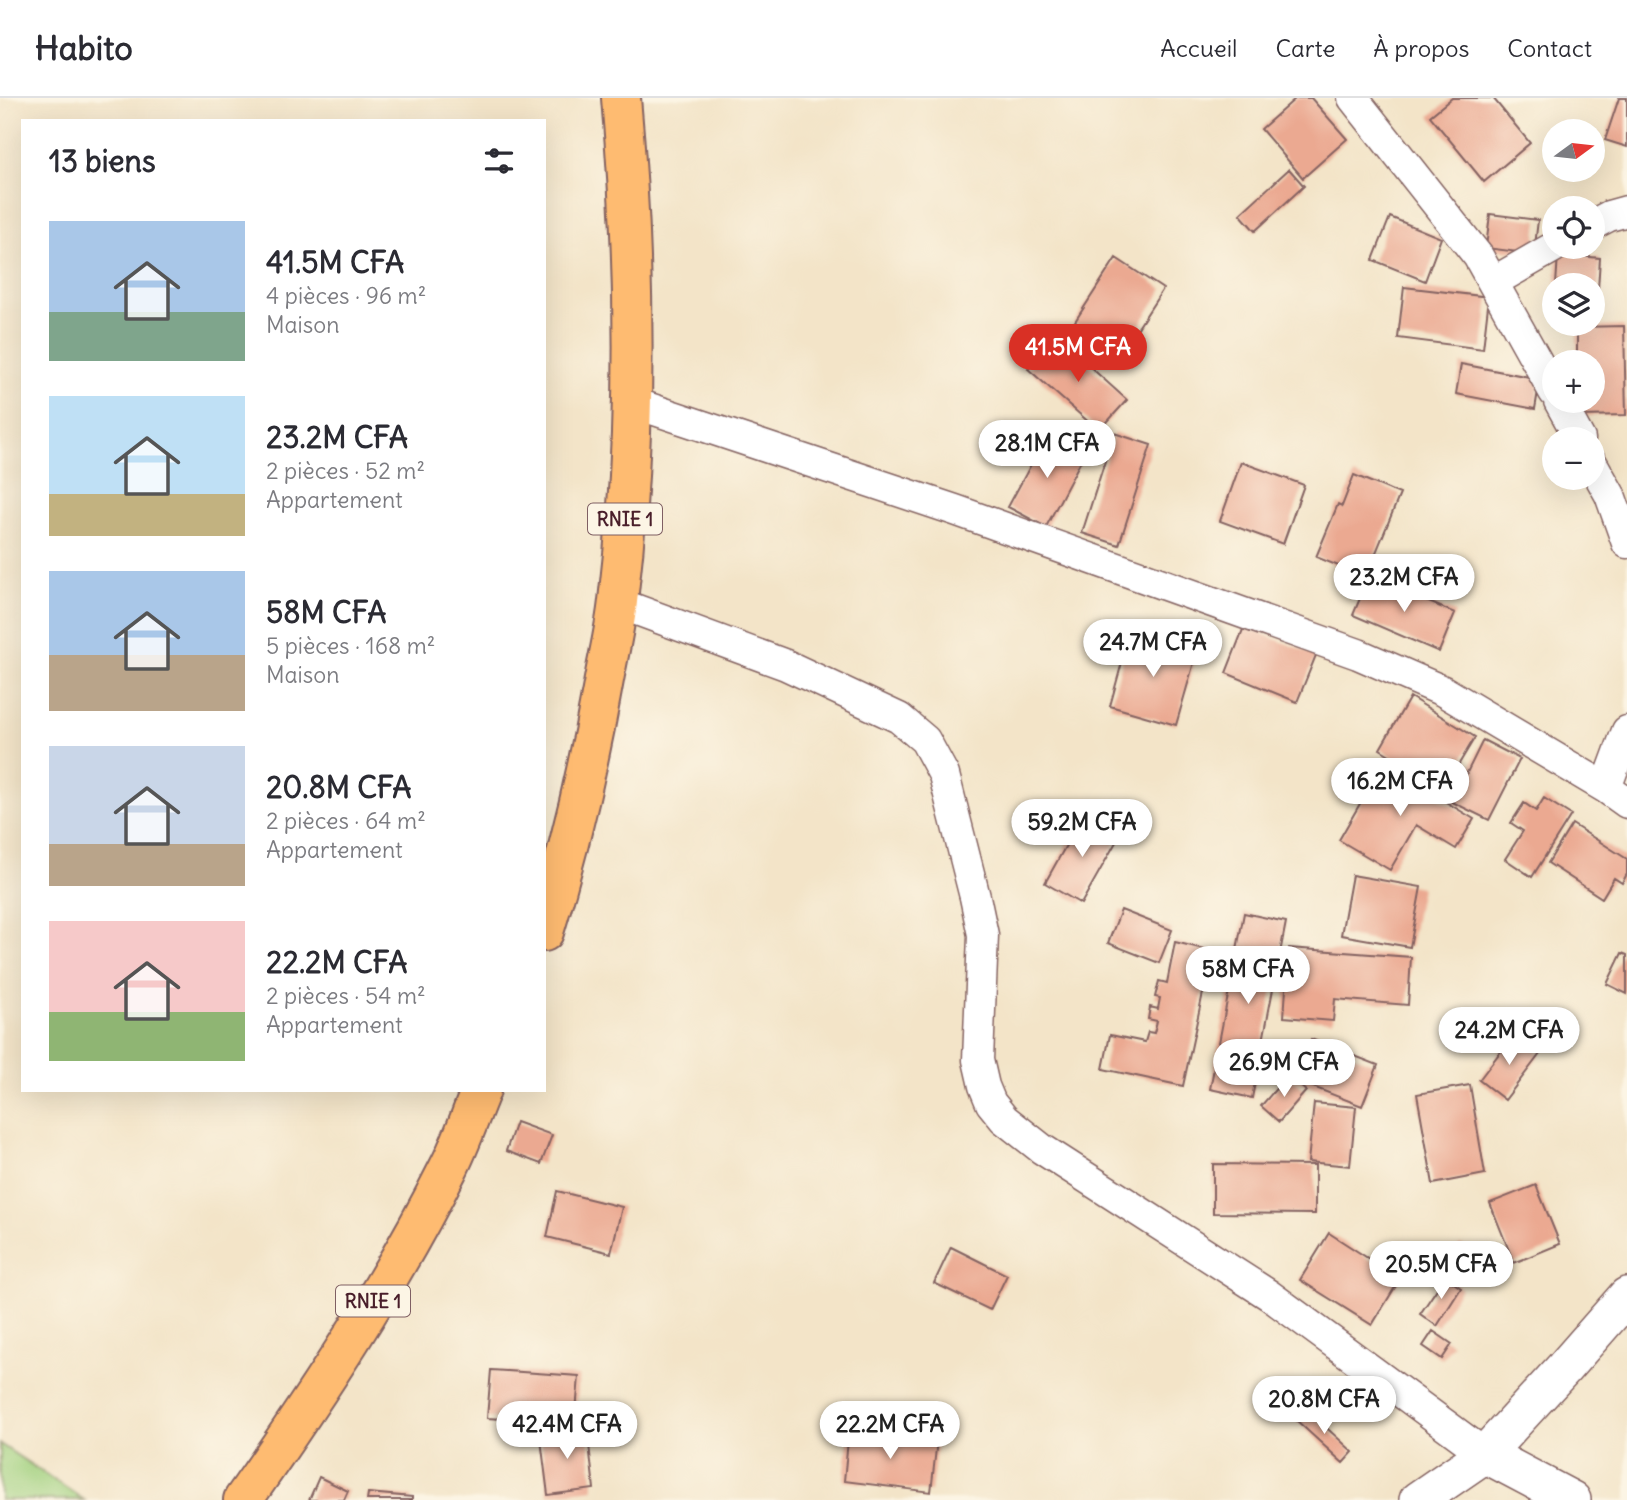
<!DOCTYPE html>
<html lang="fr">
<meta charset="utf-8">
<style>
:root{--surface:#fff;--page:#f2f2f3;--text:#2b2b33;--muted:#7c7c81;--line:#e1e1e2;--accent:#d93025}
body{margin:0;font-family:Delius,sans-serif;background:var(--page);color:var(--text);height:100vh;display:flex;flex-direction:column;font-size:26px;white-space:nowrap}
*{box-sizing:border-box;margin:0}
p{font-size:23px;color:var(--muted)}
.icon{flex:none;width:38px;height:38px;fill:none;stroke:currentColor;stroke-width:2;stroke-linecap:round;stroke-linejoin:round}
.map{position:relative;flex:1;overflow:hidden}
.details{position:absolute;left:21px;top:21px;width:525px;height:973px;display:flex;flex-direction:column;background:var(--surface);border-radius:0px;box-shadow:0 7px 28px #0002}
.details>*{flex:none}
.needle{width:46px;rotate:75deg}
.tools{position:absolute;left:1542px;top:21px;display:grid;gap:14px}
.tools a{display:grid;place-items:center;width:63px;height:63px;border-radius:50%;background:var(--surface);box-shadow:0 7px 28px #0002;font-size:35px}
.price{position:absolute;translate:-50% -60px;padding:0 16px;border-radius:24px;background:#fff;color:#222;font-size:23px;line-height:46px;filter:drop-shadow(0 2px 4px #0008)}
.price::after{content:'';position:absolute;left:50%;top:42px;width:21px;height:16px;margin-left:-10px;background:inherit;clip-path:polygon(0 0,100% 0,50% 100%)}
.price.active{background:var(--accent);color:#fff}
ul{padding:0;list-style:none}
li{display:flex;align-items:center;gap:21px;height:175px;padding:0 28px}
li span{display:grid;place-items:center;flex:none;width:196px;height:140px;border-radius:0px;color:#555}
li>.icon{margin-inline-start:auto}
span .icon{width:84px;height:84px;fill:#fffc;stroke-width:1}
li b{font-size:30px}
h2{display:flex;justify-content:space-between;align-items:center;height:84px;padding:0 28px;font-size:30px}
header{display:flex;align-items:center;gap:42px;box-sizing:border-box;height:98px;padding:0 35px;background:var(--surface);border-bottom:2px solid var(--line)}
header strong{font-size:33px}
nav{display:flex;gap:38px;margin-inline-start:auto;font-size:24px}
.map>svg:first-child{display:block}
.green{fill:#a0d07e;stroke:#757854;stroke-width:2}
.building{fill:#eba991}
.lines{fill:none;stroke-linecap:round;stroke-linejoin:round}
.minor-casing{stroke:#856462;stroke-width:33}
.tertiary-casing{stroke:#856462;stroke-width:40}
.trunk-casing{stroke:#856462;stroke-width:42}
.minor{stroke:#fff;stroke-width:30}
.tertiary{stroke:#fff;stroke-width:37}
.trunk{stroke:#febb71;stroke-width:38}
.labels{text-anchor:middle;stroke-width:6;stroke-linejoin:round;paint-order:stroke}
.shield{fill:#fcf5e5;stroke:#7f5f63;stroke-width:2}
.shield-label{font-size:19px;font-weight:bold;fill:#4a1f2b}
</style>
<header>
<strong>Habito</strong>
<nav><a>Accueil</a><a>Carte</a><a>À propos</a><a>Contact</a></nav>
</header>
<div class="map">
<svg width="1627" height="1402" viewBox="0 0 1627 1402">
<rect width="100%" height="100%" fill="#fcf5e5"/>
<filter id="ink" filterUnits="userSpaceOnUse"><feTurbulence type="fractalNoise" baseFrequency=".0143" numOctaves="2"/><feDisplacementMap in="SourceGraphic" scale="14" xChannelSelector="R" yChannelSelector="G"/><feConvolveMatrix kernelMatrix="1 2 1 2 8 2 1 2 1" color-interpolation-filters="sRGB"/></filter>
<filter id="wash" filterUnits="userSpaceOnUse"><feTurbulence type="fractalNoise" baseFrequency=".00686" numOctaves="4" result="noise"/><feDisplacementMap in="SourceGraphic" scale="28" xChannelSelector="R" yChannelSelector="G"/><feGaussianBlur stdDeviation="1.57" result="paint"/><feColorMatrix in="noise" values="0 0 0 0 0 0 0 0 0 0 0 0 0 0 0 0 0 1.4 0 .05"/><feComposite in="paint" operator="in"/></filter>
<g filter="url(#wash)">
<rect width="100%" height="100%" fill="#f3e4c8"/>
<path class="green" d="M0 1346 84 1402H0Z"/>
<g id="blocks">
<path class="building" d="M1296 0H1311L1347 41 1303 80 1261 31Z
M1452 0H1493L1530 45 1484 84 1430 18Z
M1619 0H1627V49L1605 42Z
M1289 71 1304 88 1255 133 1240 116Z
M1490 116 1538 122 1534 156 1486 150Z
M1390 119 1441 140 1425 183 1373 162Z
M1558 156 1600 160 1597 207 1592 206V187H1556Z
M1116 160 1163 191 1121 256 1074 225Z
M1404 189 1489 199 1483 251 1398 240Z
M1624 228 1626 317 1579 318 1578 303H1592V264H1577V229Z
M1057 239 1127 302 1099 333 1028 271Z
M1461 266 1540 281 1535 311 1456 296Z
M1048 335 1085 355 1046 429 1008 409Z
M1114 335 1151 347 1119 447 1082 435Z
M1241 364 1304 387 1283 446 1220 423Z
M1354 377 1400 396 1366 479 1316 459 1338 406 1342 408Z
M1369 479 1455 515 1439 554 1353 517Z
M1244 529 1316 557 1297 604 1226 575Z
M1130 535 1197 554 1176 627 1110 608Z
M1410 599 1475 639 1444 691 1380 651Z
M1483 642 1520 661 1489 722 1442 699 1449 686 1459 691Z
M1383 666 1474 721 1456 751 1416 727 1390 772 1339 742Z
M1544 700 1571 717 1532 779 1505 761 1523 733 1511 725 1524 705 1536 713Z
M1083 717 1120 737 1081 806 1045 785Z
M1572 726 1627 761V776L1622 785 1614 780 1602 800 1548 765Z
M1352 777 1421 789 1410 849 1341 837Z
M1121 812 1172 832 1159 865 1108 845Z
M1244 815 1286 824 1252 1000 1210 991Z
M1175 844 1212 853 1183 988 1103 971 1110 937 1145 944 1148 934 1154 935 1157 923 1148 921 1150 909 1158 911 1160 900 1155 899 1159 883 1167 885Z
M1289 850 1411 859 1408 907 1335 901 1333 923 1284 919Z
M1622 855 1627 857V896L1607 886Z
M1514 936 1540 956 1505 1002 1479 982Z
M1311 941 1378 967 1362 1008 1295 982Z
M1288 977 1306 993 1279 1024 1261 1008Z
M1470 987 1485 1076 1433 1086 1417 996Z
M1314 1005 1356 1009 1350 1068 1308 1064Z
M516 1024 552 1037 541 1066 506 1053Z
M1213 1066 1315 1067V1116L1213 1115Z
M1536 1087 1560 1146 1514 1165 1490 1105Z
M557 1093 622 1109 611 1155 547 1139Z
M1329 1135 1400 1181 1372 1227 1300 1182Z
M1460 1146 1485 1161 1475 1178 1451 1163Z
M951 1149 1007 1177 990 1212 934 1185Z
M1445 1179 1461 1190 1437 1228 1420 1216Z
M1433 1233 1452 1246 1442 1261 1423 1248Z
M491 1272 579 1278 575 1326 487 1320Z
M1306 1311 1353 1354 1343 1365 1296 1322Z
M587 1329 594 1391 548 1397 540 1334Z
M849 1332 937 1342 931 1394 844 1383Z
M319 1379 348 1393 344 1402H309Z
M368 1395 412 1399V1402H367Z"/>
</g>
</g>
<g filter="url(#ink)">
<use href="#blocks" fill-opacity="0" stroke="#856462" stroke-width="2"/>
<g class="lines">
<defs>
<path id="minor" d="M1353 0 1478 158 1554 294
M1592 127 1609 118 1627 113
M1493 184 1554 149
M1559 303 1580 341
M631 304 955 412 1358 556 1443 593 1606 690 1627 705
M1592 365 1610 397 1627 445
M618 505 786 567 899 620 925 642 944 677 975 799 983 837 978 962 984 988 991 1005 1004 1021 1042 1051 1269 1197 1485 1356
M1606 690 1627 633"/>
<path id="tertiary" d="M1485 1356 1572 1402
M1418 1402 1485 1356 1564 1270 1627 1198"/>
<path id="trunk" d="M544 834C569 753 588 671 603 587 608 559 615 531 618 503 638 337 636 167 621 0
M243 1402C317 1296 390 1187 448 1071 461 1046 470 1018 481 992"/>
</defs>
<use href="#minor" class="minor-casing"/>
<use href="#tertiary" class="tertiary-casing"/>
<use href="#trunk" class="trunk-casing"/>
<use href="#minor" class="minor"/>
<use href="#tertiary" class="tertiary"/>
<use href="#trunk" class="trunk"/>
</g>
</g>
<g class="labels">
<g class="shield">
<rect x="588" y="405.5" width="74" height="31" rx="5"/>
<rect x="336" y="1187.5" width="74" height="31" rx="5"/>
</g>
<g class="shield-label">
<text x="625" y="428">RNIE 1</text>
<text x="373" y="1210">RNIE 1</text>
</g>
</g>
</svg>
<div class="tools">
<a><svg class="needle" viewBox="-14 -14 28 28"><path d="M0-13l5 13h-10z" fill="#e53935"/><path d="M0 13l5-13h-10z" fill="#7c7c81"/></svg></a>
<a><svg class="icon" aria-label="locate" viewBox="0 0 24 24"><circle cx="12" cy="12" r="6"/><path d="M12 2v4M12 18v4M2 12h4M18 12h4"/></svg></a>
<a><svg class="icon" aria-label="layers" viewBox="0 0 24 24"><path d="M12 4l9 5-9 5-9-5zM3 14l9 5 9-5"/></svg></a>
<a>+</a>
<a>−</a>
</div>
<b class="price active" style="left:1078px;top:286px">41.5M CFA</b>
<b class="price" style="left:1047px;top:382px">28.1M CFA</b>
<b class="price" style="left:1404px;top:516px">23.2M CFA</b>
<b class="price" style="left:1153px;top:581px">24.7M CFA</b>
<b class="price" style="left:1400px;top:720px">16.2M CFA</b>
<b class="price" style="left:1082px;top:761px">59.2M CFA</b>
<b class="price" style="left:1248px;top:908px">58M CFA</b>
<b class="price" style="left:1509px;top:969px">24.2M CFA</b>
<b class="price" style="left:1284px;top:1001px">26.9M CFA</b>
<b class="price" style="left:1441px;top:1203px">20.5M CFA</b>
<b class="price" style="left:1324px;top:1338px">20.8M CFA</b>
<b class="price" style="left:567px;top:1363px">42.4M CFA</b>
<b class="price" style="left:890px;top:1363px">22.2M CFA</b>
<section class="details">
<h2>13 biens<svg class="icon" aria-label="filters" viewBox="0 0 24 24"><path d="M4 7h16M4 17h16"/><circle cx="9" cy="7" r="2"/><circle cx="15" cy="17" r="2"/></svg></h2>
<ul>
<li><span style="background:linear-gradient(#a9c7e8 65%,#7fa58c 0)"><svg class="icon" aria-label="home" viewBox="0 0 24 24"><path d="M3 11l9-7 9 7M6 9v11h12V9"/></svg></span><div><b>41.5M CFA</b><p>4 pièces · 96 m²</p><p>Maison</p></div></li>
<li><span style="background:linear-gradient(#bfe0f5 70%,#c2b280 0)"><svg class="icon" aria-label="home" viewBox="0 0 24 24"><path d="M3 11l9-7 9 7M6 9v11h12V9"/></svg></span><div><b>23.2M CFA</b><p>2 pièces · 52 m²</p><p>Appartement</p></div></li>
<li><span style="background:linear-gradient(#a9c7e8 60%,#b9a48a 0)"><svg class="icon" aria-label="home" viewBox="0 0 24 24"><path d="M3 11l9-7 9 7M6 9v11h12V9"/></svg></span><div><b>58M CFA</b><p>5 pièces · 168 m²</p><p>Maison</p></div></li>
<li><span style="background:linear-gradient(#c9d6e8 70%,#b9a48a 0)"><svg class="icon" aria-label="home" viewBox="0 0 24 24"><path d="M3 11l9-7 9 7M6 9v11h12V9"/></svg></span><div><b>20.8M CFA</b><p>2 pièces · 64 m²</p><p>Appartement</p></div></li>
<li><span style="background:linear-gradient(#f6c9c9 65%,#8fb573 0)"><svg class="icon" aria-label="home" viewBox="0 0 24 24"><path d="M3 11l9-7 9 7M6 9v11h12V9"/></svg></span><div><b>22.2M CFA</b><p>2 pièces · 54 m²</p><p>Appartement</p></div></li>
</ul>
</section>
</div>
